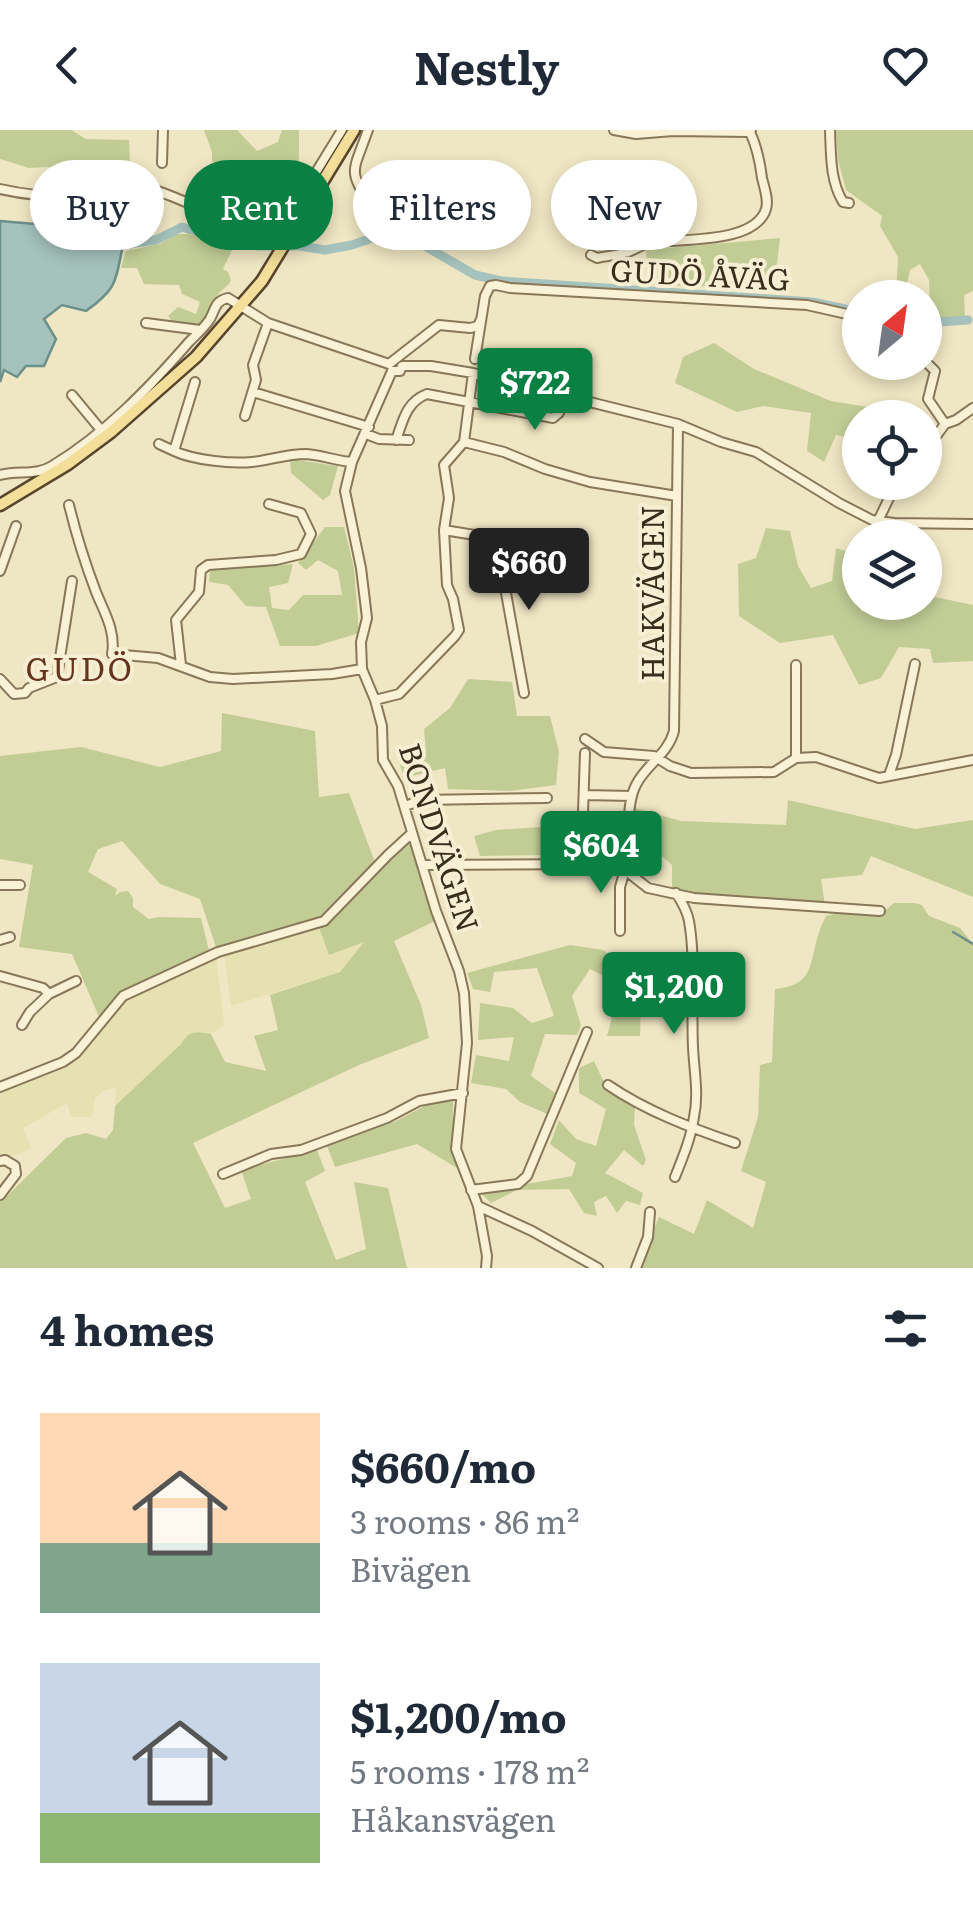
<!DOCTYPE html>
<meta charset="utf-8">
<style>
:root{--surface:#fff;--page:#f6f6f7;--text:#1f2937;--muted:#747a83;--accent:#0b8043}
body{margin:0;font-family:Literata,serif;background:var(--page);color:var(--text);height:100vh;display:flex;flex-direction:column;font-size:38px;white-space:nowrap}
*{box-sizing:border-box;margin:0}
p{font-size:32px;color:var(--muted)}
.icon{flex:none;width:55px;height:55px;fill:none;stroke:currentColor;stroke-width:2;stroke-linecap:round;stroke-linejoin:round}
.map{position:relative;height:1138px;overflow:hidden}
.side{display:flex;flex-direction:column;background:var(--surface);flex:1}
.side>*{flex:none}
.guide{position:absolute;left:30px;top:30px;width:915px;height:90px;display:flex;gap:20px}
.needle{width:65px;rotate:29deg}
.controls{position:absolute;left:842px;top:150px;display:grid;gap:20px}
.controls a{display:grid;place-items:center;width:100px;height:100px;border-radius:50%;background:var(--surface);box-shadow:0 5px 15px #0003;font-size:50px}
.price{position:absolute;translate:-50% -85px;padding:0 22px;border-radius:10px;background:var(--accent);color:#fff;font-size:32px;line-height:65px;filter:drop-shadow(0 2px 5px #0008)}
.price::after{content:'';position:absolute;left:50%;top:60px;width:30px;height:22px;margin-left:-15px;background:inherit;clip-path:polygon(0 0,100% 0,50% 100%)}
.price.on{background:#222;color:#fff}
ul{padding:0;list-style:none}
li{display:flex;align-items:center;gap:30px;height:250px;padding:0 40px}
li span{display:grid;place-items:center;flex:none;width:280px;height:200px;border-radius:0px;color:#555}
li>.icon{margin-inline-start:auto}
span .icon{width:120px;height:120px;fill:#fffc;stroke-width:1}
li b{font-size:42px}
h2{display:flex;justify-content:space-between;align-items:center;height:120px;padding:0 40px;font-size:42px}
.pill{padding:0 35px;border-radius:45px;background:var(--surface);box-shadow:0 5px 15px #0003;font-size:35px;line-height:90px}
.pill.on{background:var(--accent);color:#fff}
header{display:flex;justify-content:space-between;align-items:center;height:130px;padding:0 40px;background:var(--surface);font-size:45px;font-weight:700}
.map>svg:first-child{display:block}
.farmland{fill:#e5e1b0}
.green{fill:#c2cd96}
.water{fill:#a5c2bc;stroke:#6c908a;stroke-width:2.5}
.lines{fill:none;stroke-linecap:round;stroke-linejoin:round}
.stream{stroke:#6c908a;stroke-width:2.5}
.river{stroke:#a5c2bc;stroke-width:9}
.minor-casing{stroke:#897759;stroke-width:12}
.major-casing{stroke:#57452e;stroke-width:15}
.minor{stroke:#f9f2d6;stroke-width:8}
.major{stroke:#f3df9a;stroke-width:10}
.labels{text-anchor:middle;stroke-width:8;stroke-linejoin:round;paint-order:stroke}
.street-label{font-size:30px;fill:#392d1e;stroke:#f6efd3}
.neighbourhood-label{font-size:32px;letter-spacing:2.5px;fill:#66331c;stroke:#f6efd3}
</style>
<header><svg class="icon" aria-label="back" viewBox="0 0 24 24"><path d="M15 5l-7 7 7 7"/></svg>Nestly<svg class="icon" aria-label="heart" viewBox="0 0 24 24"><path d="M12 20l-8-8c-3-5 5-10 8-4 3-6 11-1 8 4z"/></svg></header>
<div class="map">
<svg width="973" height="1138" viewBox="0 0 973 1138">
<rect width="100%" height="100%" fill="#efe6c3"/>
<path class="farmland" d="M319 797 330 825 366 811 340 842 231 876 224 824Z
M216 826 224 895 211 904 196 901 186 906 181 914 115 976 116 957 103 961 95 969 92 987H71L67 973 23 998 31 1019 9 1027H0V960L65 934 119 874 129 866Z"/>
<path class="green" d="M0 0H71L86 9 129 10 130 33 29 38 0 29Z
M204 0H237L257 21 278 12 282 0H299V33L302 40C291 43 289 40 278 38 269 36 236 39 228 43L212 31V22Z
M836 0H973V161L964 165 965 187 937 190 930 179 929 150 920 134 910 140 904 167H896L898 127 880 96 882 86 846 60 838 30Z
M175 104H188L231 113 233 118 223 139 228 142 231 150C229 155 224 158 220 162 212 171 209 186 199 197L174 194 168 186 178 177 196 184 200 172 182 164 179 155 144 154 137 138H121L126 121 160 114Z
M780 108 774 158 649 155 646 120Z
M714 213 754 239 831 271 880 279 888 287 860 288V310L836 305 824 332 807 321 811 283 763 276 737 282 675 253 683 227Z
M290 329 338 336 330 365 323 370 291 343Z
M325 397H344L354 438 359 503 316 516H280L266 477 246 476 228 455 209 452 210 440 293 434 288 453 269 457 272 478 289 480 303 465H342L338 441 318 430 306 440 298 433Z
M766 398 790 401 798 436 811 458 832 451 836 418 860 426 861 481 886 486 895 473 925 472V451L930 466 973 475V531L933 533 930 519 899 517 881 548 859 555 833 505 780 513 739 486 738 434 756 428Z
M468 549 512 552 517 586H550L559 622 556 655 510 661 448 659 445 638 404 648 397 624 426 622 424 599 450 578Z
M222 583 315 601 319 667 349 663 376 735 322 787 216 817 200 769 160 754 122 711 98 719 88 742 117 759 115 766 120 762 128 761 133 768V777L149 789 159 787 201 788 209 821 121 861 100 889 72 824 19 817 33 735 0 729V626L81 617 160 637 221 621Z
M788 670 915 699 973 690V767L871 726 862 745 821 749 825 775 736 765 697 767 672 758V735L661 725 629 719 635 678 681 691 786 695Z
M554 696V725L480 726 474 706 496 700Z
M407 713 414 717 437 790 394 811 421 875 429 908 359 935 193 1013 225 1078 251 1069 241 1040 317 1020 325 1041 305 1052 336 1130 366 1119 354 1052 388 1058 407 1138H0V1065L5 1068 66 1008 86 1003 106 1009 113 1000 115 976 181 914C189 900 196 901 211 904L225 932 266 941 254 906 278 900 270 865 340 842 364 812 329 825 319 797 329 792Z
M894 773H915L922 775 929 786 960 798 973 814V1138H637L659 1087 694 1104 707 1070 753 1098 766 1052 741 1041 758 987 760 935 772 932 775 859C812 855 809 838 817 809 819 801 822 794 826 786L844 781 881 784Z
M570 815 603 820 642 845 640 906H607L613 883 617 853 590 839 572 866 581 895 577 905 545 904 531 946 555 963 547 984 520 972 506 959 471 953 476 925 509 931 514 907 478 910 480 873 513 878 532 893 554 886 537 838 494 842 490 862 473 859 467 843Z
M594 931 608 961 635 976 634 995 646 1030 643 1036 624 1020 605 1043 643 1063 640 1075 626 1071 617 1083 606 1066 594 1072 597 1086 584 1083 569 1059 517 1060 491 1073 480 1062 572 1046 576 1033 550 1014 559 990 576 1009 596 1016 606 979 579 963V938Z
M453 970V1012L457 1038 417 1014 335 1037 327 1016 396 991 434 971Z"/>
<path class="water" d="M0 91 47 95 80 102 79 111 86 119 123 115C115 152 118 158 86 181L62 175 44 189 56 209 44 236H26L17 247 4 240 0 252Z"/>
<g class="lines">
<path class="stream" d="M953 802 973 814"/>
<path class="river" d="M123 115 156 110 182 97 222 109 258 116H300L325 120 352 115 375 107 411 108 475 145 501 151 812 172 860 182
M925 193 968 190"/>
<defs>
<path id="minor" d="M368 0C352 45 347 39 374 80
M614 0 636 4 673 1 750 2 751 0
M830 0C831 24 830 51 843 72L849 73
M162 33 163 0
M0 59C31 66 65 68 96 66 116 65 133 59 152 59 192 72 233 98 276 97L291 83 342 0
M591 125 597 128C607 126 618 125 628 122 636 119 641 115 649 113 678 108 755 115 766 79 769 70 764 57 762 48 760 32 757 17 750 2
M146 193 200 200
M475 229 485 166 490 156 496 155 510 158 807 175 860 187
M925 231 935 241 928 269 945 294
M389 234 439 195 470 198 478 196 481 189
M392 241 352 332 345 361 361 438 367 488 361 512 362 539 375 570 382 596 383 630 398 656 436 781 459 841 464 863 467 913 456 1019 478 1076 487 1126 486 1138
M392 241H400L402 236H431L473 243 678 294 721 312 756 322 839 373 872 390 894 393 973 394
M195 252 174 321C193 330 231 334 252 332 270 330 287 324 306 324 322 325 336 331 352 332
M253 262 369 297
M72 265 101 300
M245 286 256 250 253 235 268 193
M366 304 379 309 409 310
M396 310C403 291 406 272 427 264L553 288 559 283 562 265
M464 312 504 322 545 339 590 352 677 366
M159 314 174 321
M925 321 945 294 956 290 973 278
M0 345C18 340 36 346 52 336 105 304 149 258 189 212 196 205 205 197 210 189 216 178 215 171 228 168L268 193 389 234
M69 375C76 404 85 433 96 462 104 482 116 501 112 524L158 528 210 547 233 549 332 544 362 539
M878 391 891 364 900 352
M444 400 554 418
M508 411 513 432 506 463 524 563
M0 441 16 396
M181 535 176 490 199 462 201 440 208 435 276 430 301 424 311 404 301 383 269 374
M796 535V628
M0 549 14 564 25 563 29 558 57 547 72 451
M375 570 399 564 455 506 459 500 453 469 447 455 444 400 449 368 444 335 464 312 473 243
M585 609 604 622 654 626 670 636 691 643 774 642 796 628 816 627 879 648 973 630
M889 645 896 625 915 534
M584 665 632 666
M405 676 422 670 547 668
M583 682 585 623
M618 731C633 708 624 676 637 653 648 633 668 624 674 601L678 294
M423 735 606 734 618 731 625 740 648 758 694 768 880 781
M0 755H20
M620 801V757L625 740
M0 810 10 807
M0 846 43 858 49 864 76 851
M22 895 30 882 49 864
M608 955C646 981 691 998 735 1013
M0 957 63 932 76 923 123 866 218 822 324 791 388 725 412 703
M0 1031 5 1030 15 1036 16 1044 0 1065
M223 1044 271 1024 301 1020 387 988 419 971 463 963
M675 1047C683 1027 691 1008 694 987 699 964 694 940 693 917 691 875 696 832 689 791 687 780 682 772 676 763
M471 1060 518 1054 527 1046 587 902
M478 1076 532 1101 598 1138
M636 1138 648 1107 650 1082"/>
<path id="major" d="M0 375 68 334 111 302 196 227 262 151 354 0"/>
</defs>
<use href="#minor" class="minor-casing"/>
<use href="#major" class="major-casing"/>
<use href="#minor" class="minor"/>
<use href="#major" class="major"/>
</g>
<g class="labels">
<g class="street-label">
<text transform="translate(700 146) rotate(3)" y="10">GUDÖ ÅVÄG</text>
<text transform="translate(654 463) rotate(-90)" y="10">HAKVÄGEN</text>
<text transform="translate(438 708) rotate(72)" y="10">BONDVÄGEN</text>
</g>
<g class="neighbourhood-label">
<text x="80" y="551">GUDÖ</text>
</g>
</g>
</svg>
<div class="controls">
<a><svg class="needle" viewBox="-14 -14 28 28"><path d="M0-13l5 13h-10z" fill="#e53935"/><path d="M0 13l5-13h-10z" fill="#747a83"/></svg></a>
<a><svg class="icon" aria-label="locate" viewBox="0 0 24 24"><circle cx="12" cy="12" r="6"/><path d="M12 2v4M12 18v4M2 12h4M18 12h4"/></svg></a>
<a><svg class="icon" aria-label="layers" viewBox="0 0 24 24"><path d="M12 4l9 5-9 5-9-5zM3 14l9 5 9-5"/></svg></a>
</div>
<b class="price" style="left:535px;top:303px">$722</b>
<b class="price on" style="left:529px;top:483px">$660</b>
<b class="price" style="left:601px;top:766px">$604</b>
<b class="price" style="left:674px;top:907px">$1,200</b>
<div class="guide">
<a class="pill">Buy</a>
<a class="pill on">Rent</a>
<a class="pill">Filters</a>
<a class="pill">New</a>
</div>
</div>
<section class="side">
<h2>4 homes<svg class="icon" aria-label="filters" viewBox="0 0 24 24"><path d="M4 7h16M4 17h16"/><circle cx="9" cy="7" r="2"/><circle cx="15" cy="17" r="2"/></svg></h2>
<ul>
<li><span style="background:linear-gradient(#ffd9b3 65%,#7fa58c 0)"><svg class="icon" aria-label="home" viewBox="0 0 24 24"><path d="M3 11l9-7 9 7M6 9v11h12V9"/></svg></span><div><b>$660/mo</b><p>3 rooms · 86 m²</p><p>Bivägen</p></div></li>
<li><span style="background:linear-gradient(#c9d6e8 75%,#8fb573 0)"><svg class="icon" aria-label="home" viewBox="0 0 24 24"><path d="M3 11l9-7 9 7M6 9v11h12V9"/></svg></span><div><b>$1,200/mo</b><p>5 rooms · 178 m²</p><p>Håkansvägen</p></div></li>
</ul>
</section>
